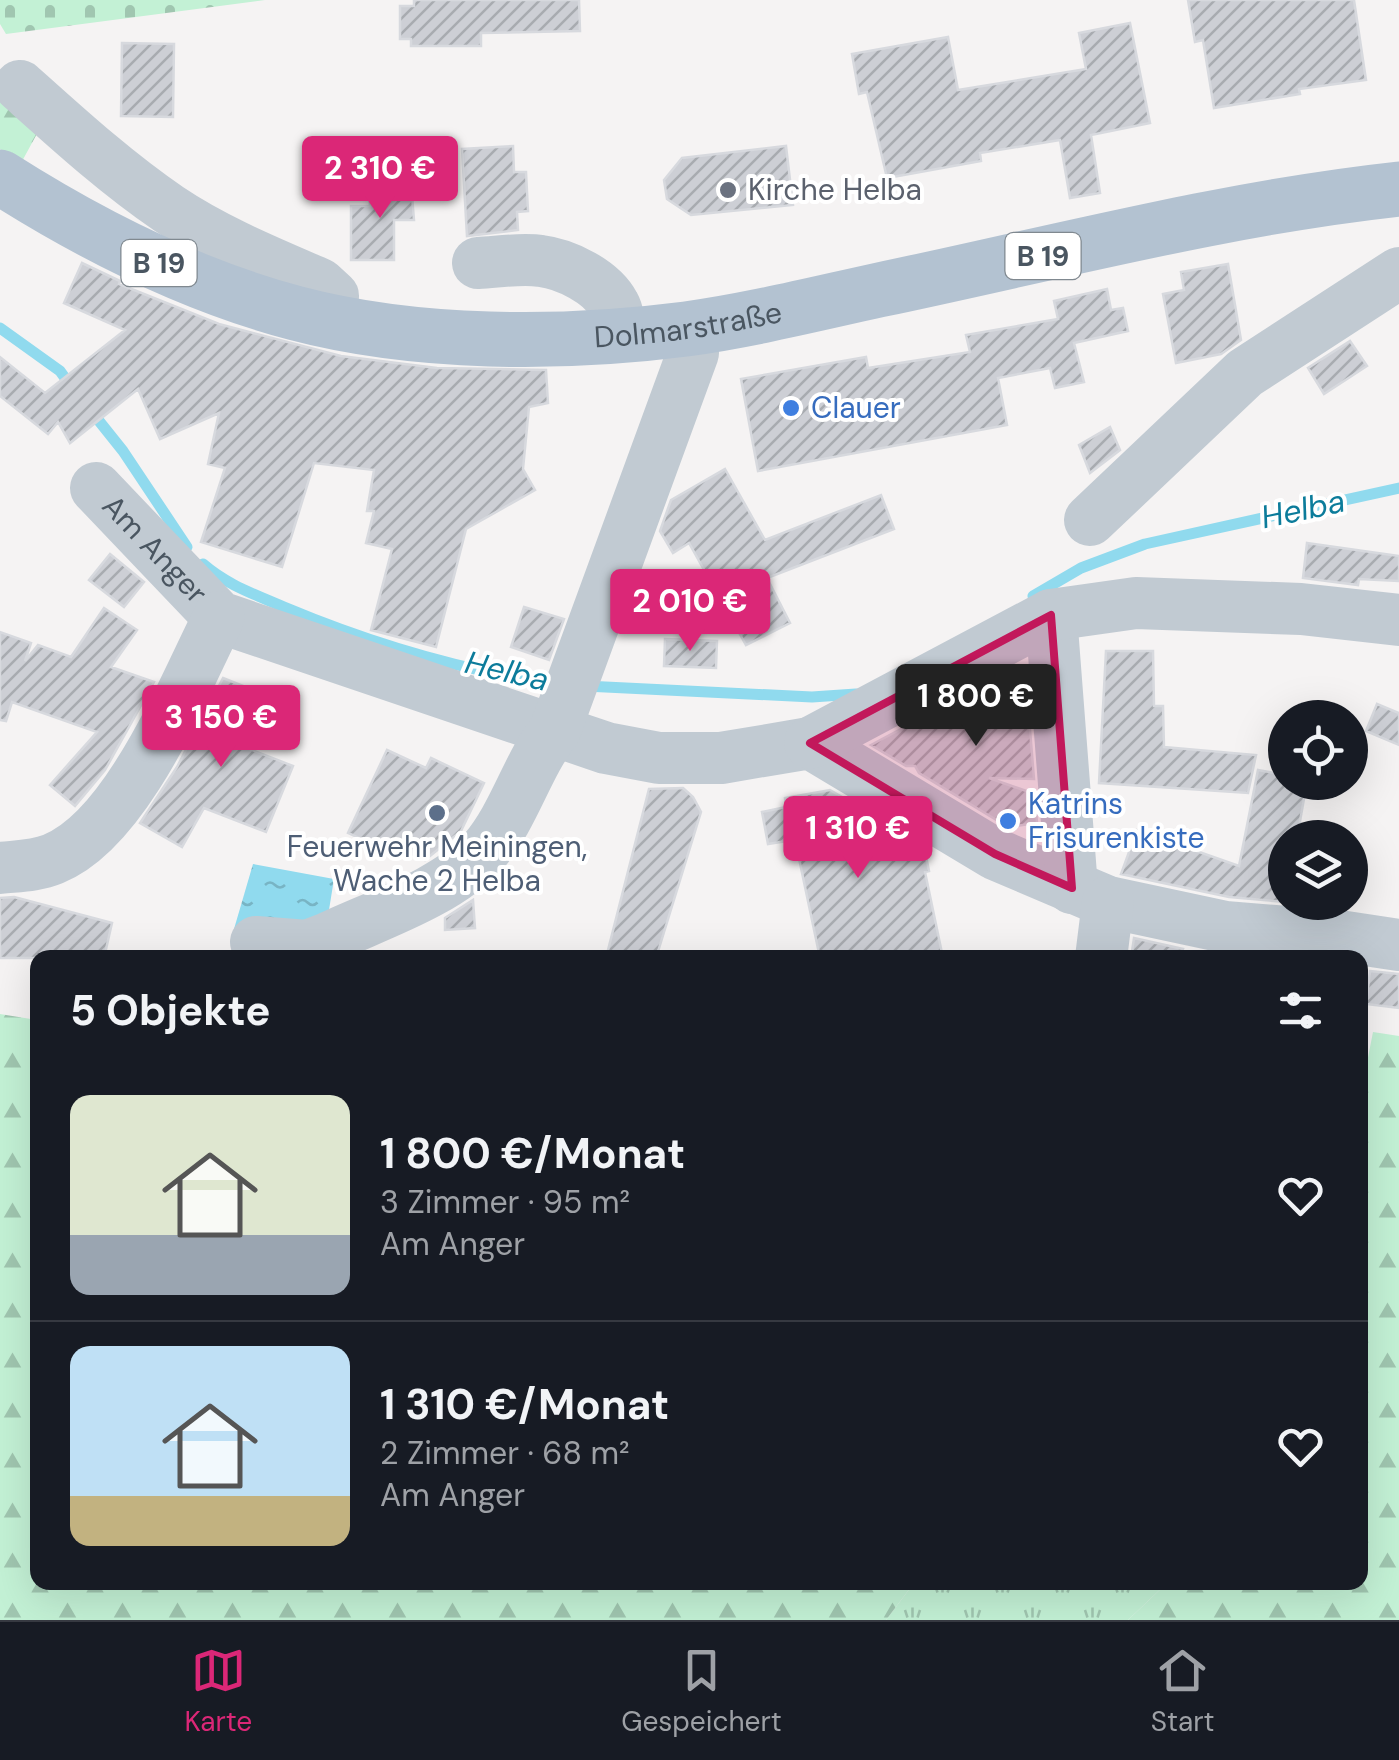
<!DOCTYPE html>
<html lang="de">
<meta charset="utf-8">
<style>
:root{--surface:#171b24;--page:#20242c;--text:#f1f3f6;--muted:#9ea1a6;--line:#363941;--accent:#db2777}
body{margin:0;font-family:"DM Sans",sans-serif;background:var(--page);color:var(--text);height:100vh;display:flex;flex-direction:column;font-size:38px;white-space:nowrap}
*{box-sizing:border-box;margin:0}
p{font-size:32px;color:var(--muted)}
.icon{flex:none;width:55px;height:55px;fill:none;stroke:currentColor;stroke-width:2;stroke-linecap:round;stroke-linejoin:round}
.map{position:relative;flex:1;overflow:hidden}
.panel{position:absolute;left:30px;top:950px;width:1338px;height:640px;display:flex;flex-direction:column;background:var(--surface);border-radius:20px;box-shadow:0 10px 40px #0002}
.panel>*{flex:none}
.fabs{position:absolute;left:1268px;top:700px;display:grid;gap:20px}
.fabs a{display:grid;place-items:center;width:100px;height:100px;border-radius:50%;background:var(--surface);box-shadow:0 10px 40px #0002;font-size:50px}
.price{position:absolute;translate:-50% -85px;padding:0 22px;border-radius:10px;background:var(--accent);color:#fff;font-size:32px;line-height:65px;filter:drop-shadow(0 2px 5px #0008)}
.price::after{content:'';position:absolute;left:50%;top:60px;width:30px;height:22px;margin-left:-15px;background:inherit;clip-path:polygon(0 0,100% 0,50% 100%)}
.price.current{background:#222;color:#fff}
ul{padding:0;list-style:none}
li{display:flex;align-items:center;gap:30px;height:250px;padding:0 40px}
li+li{border-top:2px solid var(--line)}
li span{display:grid;place-items:center;flex:none;width:280px;height:200px;border-radius:20px;color:#555}
li>.icon{margin-inline-start:auto}
span .icon{width:120px;height:120px;fill:#fffc;stroke-width:1}
li b{font-size:42px}
h2{display:flex;justify-content:space-between;align-items:center;height:120px;padding:0 40px;font-size:42px}
.dock{display:flex;justify-content:space-around;align-items:center;height:140px;border-top:2px solid var(--line);background:var(--surface);font-size:28px;color:var(--muted)}
.dock a{display:grid;justify-items:center;gap:5px}
.dock .current{color:var(--accent)}
.map>svg:first-child{display:block}
.grass{fill:url(#grass-tufts)}
.forest{fill:url(#forest-firs)}
.cemetery{fill:url(#cemetery-stones)}
.water{fill:url(#water-ripples)}
.lines{fill:none;stroke-linecap:round;stroke-linejoin:round}
.stream{stroke:#90daee;stroke-width:11}
.building{fill:url(#building-hatch);stroke:#d7d9de;stroke-width:2.5}
.minor{stroke:#c1cad2;stroke-width:52}
.major{stroke:#b3c2d1;stroke-width:55}
.marked{fill:#c2185b;fill-opacity:0.2;stroke:#c2185b;stroke-width:8;stroke-linejoin:round}
.worship-dot{fill:#6b7280;stroke:#fff;stroke-width:4}
.shop-dot{fill:#3f7fe0;stroke:#fff;stroke-width:4}
.service-dot{fill:#5c6f8a;stroke:#fff;stroke-width:4}
.labels{text-anchor:middle;stroke-width:8;stroke-linejoin:round;paint-order:stroke}
.shield{fill:#fff;stroke:#808990;stroke-width:2.5}
.shield-label{font-size:28px;font-weight:bold;fill:#4a5661}
.worship-label{font-size:30px;fill:#5b616d;stroke:#fff;text-anchor:start}
.street-label{font-size:30px;fill:#4a5661;stroke:#fff}
.shop-label{font-size:30px;fill:#366cbe;stroke:#fff;text-anchor:start}
.service-label{font-size:30px;fill:#4e5e75;stroke:#fff}
.water-label{font-size:32px;font-style:italic;fill:#0c7c9b;stroke:#fff}
</style>
<div class="map">
<svg width="1399" height="1620" viewBox="0 0 1399 1620">
<defs>
<pattern id="grass-tufts" width="24" height="20" patternUnits="userSpaceOnUse" patternTransform="scale(2.5)"><rect width="24" height="20" fill="#c3f1d5"/><path d="M3 7l-1-3M5 7V3M7 7l1-3M15 17l-1-3M17 17v-4M19 17l1-3" fill="none" stroke="#a0c6b0"/></pattern>
<pattern id="forest-firs" width="22" height="20" patternUnits="userSpaceOnUse" patternTransform="scale(2.5)"><rect width="22" height="20" fill="#c3f1d5"/><path d="M5 1l3.5 6h-7zM16 11l3.5 6h-7z" fill="#a0c6b0"/></pattern>
<pattern id="cemetery-stones" width="16" height="16" patternUnits="userSpaceOnUse" patternTransform="scale(2.5)"><rect width="16" height="16" fill="#c3f1d5"/><path d="M2 7V4a2 2 0 0 1 4 0v3zM10 15v-3a2 2 0 0 1 4 0v3z" fill="#a0c6b0"/></pattern>
<pattern id="water-ripples" width="26" height="14" patternUnits="userSpaceOnUse" patternTransform="scale(2.5)"><rect width="26" height="14" fill="#90daee"/><path d="M2 4q2-2 4 0t4 0M15 11q2-2 4 0t4 0" fill="none" stroke="#78b4c4"/></pattern>
<pattern id="building-hatch" width="6" height="6" patternUnits="userSpaceOnUse" patternTransform="scale(2.5)"><rect width="6" height="6" fill="#cdcfd5"/><path d="M-1 1l2-2M0 6l6-6M5 7l2-2" fill="none" stroke="#a8abb0"/></pattern>
</defs>
<rect width="100%" height="100%" fill="#f5f3f3"/>
<path class="grass" d="M914 1583H1167L1128 1620H886Z"/>
<path class="forest" d="M0 77 45 119 20 165 0 149Z
M0 1014 37 1020 38 1582 914 1583 886 1620H0Z
M1373 1032 1399 1036V1620H1128L1167 1583 1360 1582V1227L1366 1199 1360 1178V1098Z"/>
<path class="cemetery" d="M0 0H265L6 34 0 24Z"/>
<path class="water" d="M253 864 334 879 328 916 303 932 234 929Z"/>
<g class="lines">
<path class="stream" d="M0 328 60 371 73 389
M91 411 123 451 187 547
M203 564C227 585 254 594 284 607 370 643 463 671 556 684
M1033 596 1081 568 1145 544 1399 488
M585 686 812 697 856 694"/>
</g>
<path class="building" d="M414 0H579L580 31 481 33V46H411V39H400V6H414Z
M1188 0H1354L1366 80 1299 89 1300 94 1214 108 1203 40 1195 42Z
M1130 23 1150 123 1091 135 1100 193 1070 198 1060 140 980 153 981 161 887 178 867 92 859 94 852 54 948 37 958 90 1086 69 1079 33Z
M122 43 174 44 173 117 121 116Z
M513 146 514 172H526L528 211 517 212 518 230 467 236 462 149Z
M786 146 793 205 691 215 667 199 664 180 682 158Z
M369 183H411L414 220H394V260H351V206H370Z
M82 263 120 281 119 284 219 324 341 356 437 368 546 370 548 403 529 407 523 469 535 490 466 529 436 647 371 630 392 549 366 543 374 511H367L374 470 314 463 282 567 201 542 225 468 208 464 219 413 160 439 138 389 70 443 58 422 48 434 0 396V357L45 393 125 330 64 303Z
M1228 264 1241 340 1221 354 1176 363 1163 294 1184 290 1181 272Z
M1107 289 1111 310 1123 308 1128 331 1074 343 1084 382 1055 388 1050 368 998 378 1007 425 758 471 741 379 866 357 868 368 970 352 966 335 1058 319 1054 301Z
M1350 341 1367 366 1324 394 1308 368Z
M1110 427 1120 450 1090 473 1079 445Z
M725 469 765 540 881 495 894 529 767 578 790 623 746 645 689 543 673 553 660 531 671 500Z
M1307 543 1399 556V581L1359 579 1358 585 1303 578Z
M110 554 144 582 124 607 89 580Z
M524 607 564 619 549 660 511 647Z
M104 608 137 630 111 667 154 682 105 770 75 806 50 785 97 732 12 702 6 721 0 720V632L31 643 25 661 38 645 71 657Z
M665 639 717 641 716 668 664 666Z
M1106 651H1153L1154 706H1163L1164 747 1256 755 1248 793 1099 783Z
M1019 666 1026 680 1034 779 989 778 1035 794 1037 823 1008 827 919 773 915 766H906L871 745Z
M223 678 268 696 247 748 293 766 266 832 204 808 182 847 140 823 177 767Z
M1377 704 1399 713V745L1366 731Z
M387 750 426 768 431 758 484 783 461 831 425 860 390 844 387 851 348 833Z
M1258 770 1285 775V782H1307L1297 838H1285V902L1229 897 1121 874 1137 830 1239 866Z
M683 788 693 797 701 812 656 958H606L649 789Z
M830 790 856 805 860 832 892 827 924 846 929 871 925 872 943 958H820L797 849 794 850 793 840 768 844 762 812 786 807 785 798Z
M14 897 112 923 104 958H0V898Z
M473 900 475 928 445 930V918Z
M1134 938 1183 949 1180 958H1131Z
M1370 971 1399 974V1008L1366 1004Z"/>
<g class="lines">
<g class="minor">
<path d="M20 86C68 129 115 172 169 209 215 240 269 262 320 284L333 296 331 321"/>
<path d="M478 263C498 262 521 258 541 261 566 264 602 282 614 305 619 314 619 325 620 335"/>
<path id="s1" d="M96 488 219 617 606 748 659 758H721L810 743 995 854 1108 902 1225 927 1339 936 1399 945"/>
<path d="M1090 520 1245 373 1399 273"/>
<path d="M1051 615 1072 888"/>
<path d="M810 743 1051 615 1136 603 1301 609 1399 620"/>
<path d="M0 868C18 866 36 866 53 859 128 829 184 686 219 617"/>
<path d="M256 942 307 946 328 938C377 915 448 892 484 851 515 815 526 767 555 730L693 353 689 328"/>
<path d="M1101 958 1108 902"/>
</g>
<path class="major" id="s2" d="M0 177C91 235 190 285 295 313 416 345 562 345 686 329 751 320 815 304 879 290 1051 254 1224 208 1399 189"/>
</g>
<path class="marked" d="M1051 615 1072 888 995 854 810 743Z"/>
<circle class="worship-dot" cx="728" cy="190" r="10"/>
<g class="shop-dot">
<circle cx="791" cy="408" r="10"/>
<circle cx="1008" cy="821" r="10"/>
</g>
<circle class="service-dot" cx="437" cy="813" r="10"/>
<g class="labels">
<g class="shield">
<rect x="1005.5" y="233" width="75" height="46" rx="8"/>
<rect x="121.5" y="240" width="75" height="46" rx="8"/>
</g>
<g class="shield-label">
<text x="1043" y="266">B 19</text>
<text x="159" y="273">B 19</text>
</g>
<g class="worship-label">
<text x="748" y="200">Kirche Helba</text>
</g>
<g class="street-label">
<text dy="10" stroke="none"><textPath href="#s2" startOffset="722">Dolmarstraße</textPath></text>
<text dy="10" stroke="none"><textPath href="#s1" startOffset="85">Am Anger</textPath></text>
</g>
<g class="shop-label">
<text x="811" y="418">Clauer</text>
<text x="1028" y="814">Katrins<tspan x="1028" dy="34">Frisurenkiste</tspan></text>
</g>
<g class="service-label">
<text x="437" y="857">Feuerwehr Meiningen,<tspan x="437" dy="34">Wache 2 Helba</tspan></text>
</g>
<g class="water-label">
<text transform="translate(1303 509) rotate(-12)" y="11">Helba</text>
<text transform="translate(507 671) rotate(13)" y="11">Helba</text>
</g>
</g>
</svg>
<div class="fabs">
<a><svg class="icon" aria-label="locate" viewBox="0 0 24 24"><circle cx="12" cy="12" r="6"/><path d="M12 2v4M12 18v4M2 12h4M18 12h4"/></svg></a>
<a><svg class="icon" aria-label="layers" viewBox="0 0 24 24"><path d="M12 4l9 5-9 5-9-5zM3 14l9 5 9-5"/></svg></a>
</div>
<b class="price" style="left:380px;top:221px">2 310 €</b>
<b class="price" style="left:690px;top:654px">2 010 €</b>
<b class="price current" style="left:976px;top:749px">1 800 €</b>
<b class="price" style="left:221px;top:770px">3 150 €</b>
<b class="price" style="left:858px;top:881px">1 310 €</b>
<section class="panel">
<h2>5 Objekte<svg class="icon" aria-label="filters" viewBox="0 0 24 24"><path d="M4 7h16M4 17h16"/><circle cx="9" cy="7" r="2"/><circle cx="15" cy="17" r="2"/></svg></h2>
<ul>
<li><span style="background:linear-gradient(#dfe7d0 70%,#9aa5b1 0)"><svg class="icon" aria-label="home" viewBox="0 0 24 24"><path d="M3 11l9-7 9 7M6 9v11h12V9"/></svg></span><div><b>1 800 €/Monat</b><p>3 Zimmer · 95 m²</p><p>Am Anger</p></div><svg class="icon" aria-label="heart" viewBox="0 0 24 24"><path d="M12 20l-8-8c-3-5 5-10 8-4 3-6 11-1 8 4z"/></svg></li>
<li><span style="background:linear-gradient(#bfe0f5 75%,#c2b280 0)"><svg class="icon" aria-label="home" viewBox="0 0 24 24"><path d="M3 11l9-7 9 7M6 9v11h12V9"/></svg></span><div><b>1 310 €/Monat</b><p>2 Zimmer · 68 m²</p><p>Am Anger</p></div><svg class="icon" aria-label="heart" viewBox="0 0 24 24"><path d="M12 20l-8-8c-3-5 5-10 8-4 3-6 11-1 8 4z"/></svg></li>
</ul>
</section>
</div>
<nav class="dock">
<a class="current"><svg class="icon" aria-label="map" viewBox="0 0 24 24"><path d="M3 6l6-2 6 2 6-2v14l-6 2-6-2-6 2zM9 4v14M15 6v14"/></svg>Karte</a>
<a><svg class="icon" aria-label="saved" viewBox="0 0 24 24"><path d="M7 4h10v16l-5-4-5 4z"/></svg>Gespeichert</a>
<a><svg class="icon" aria-label="home" viewBox="0 0 24 24"><path d="M3 11l9-7 9 7M6 9v11h12V9"/></svg>Start</a>
</nav>
